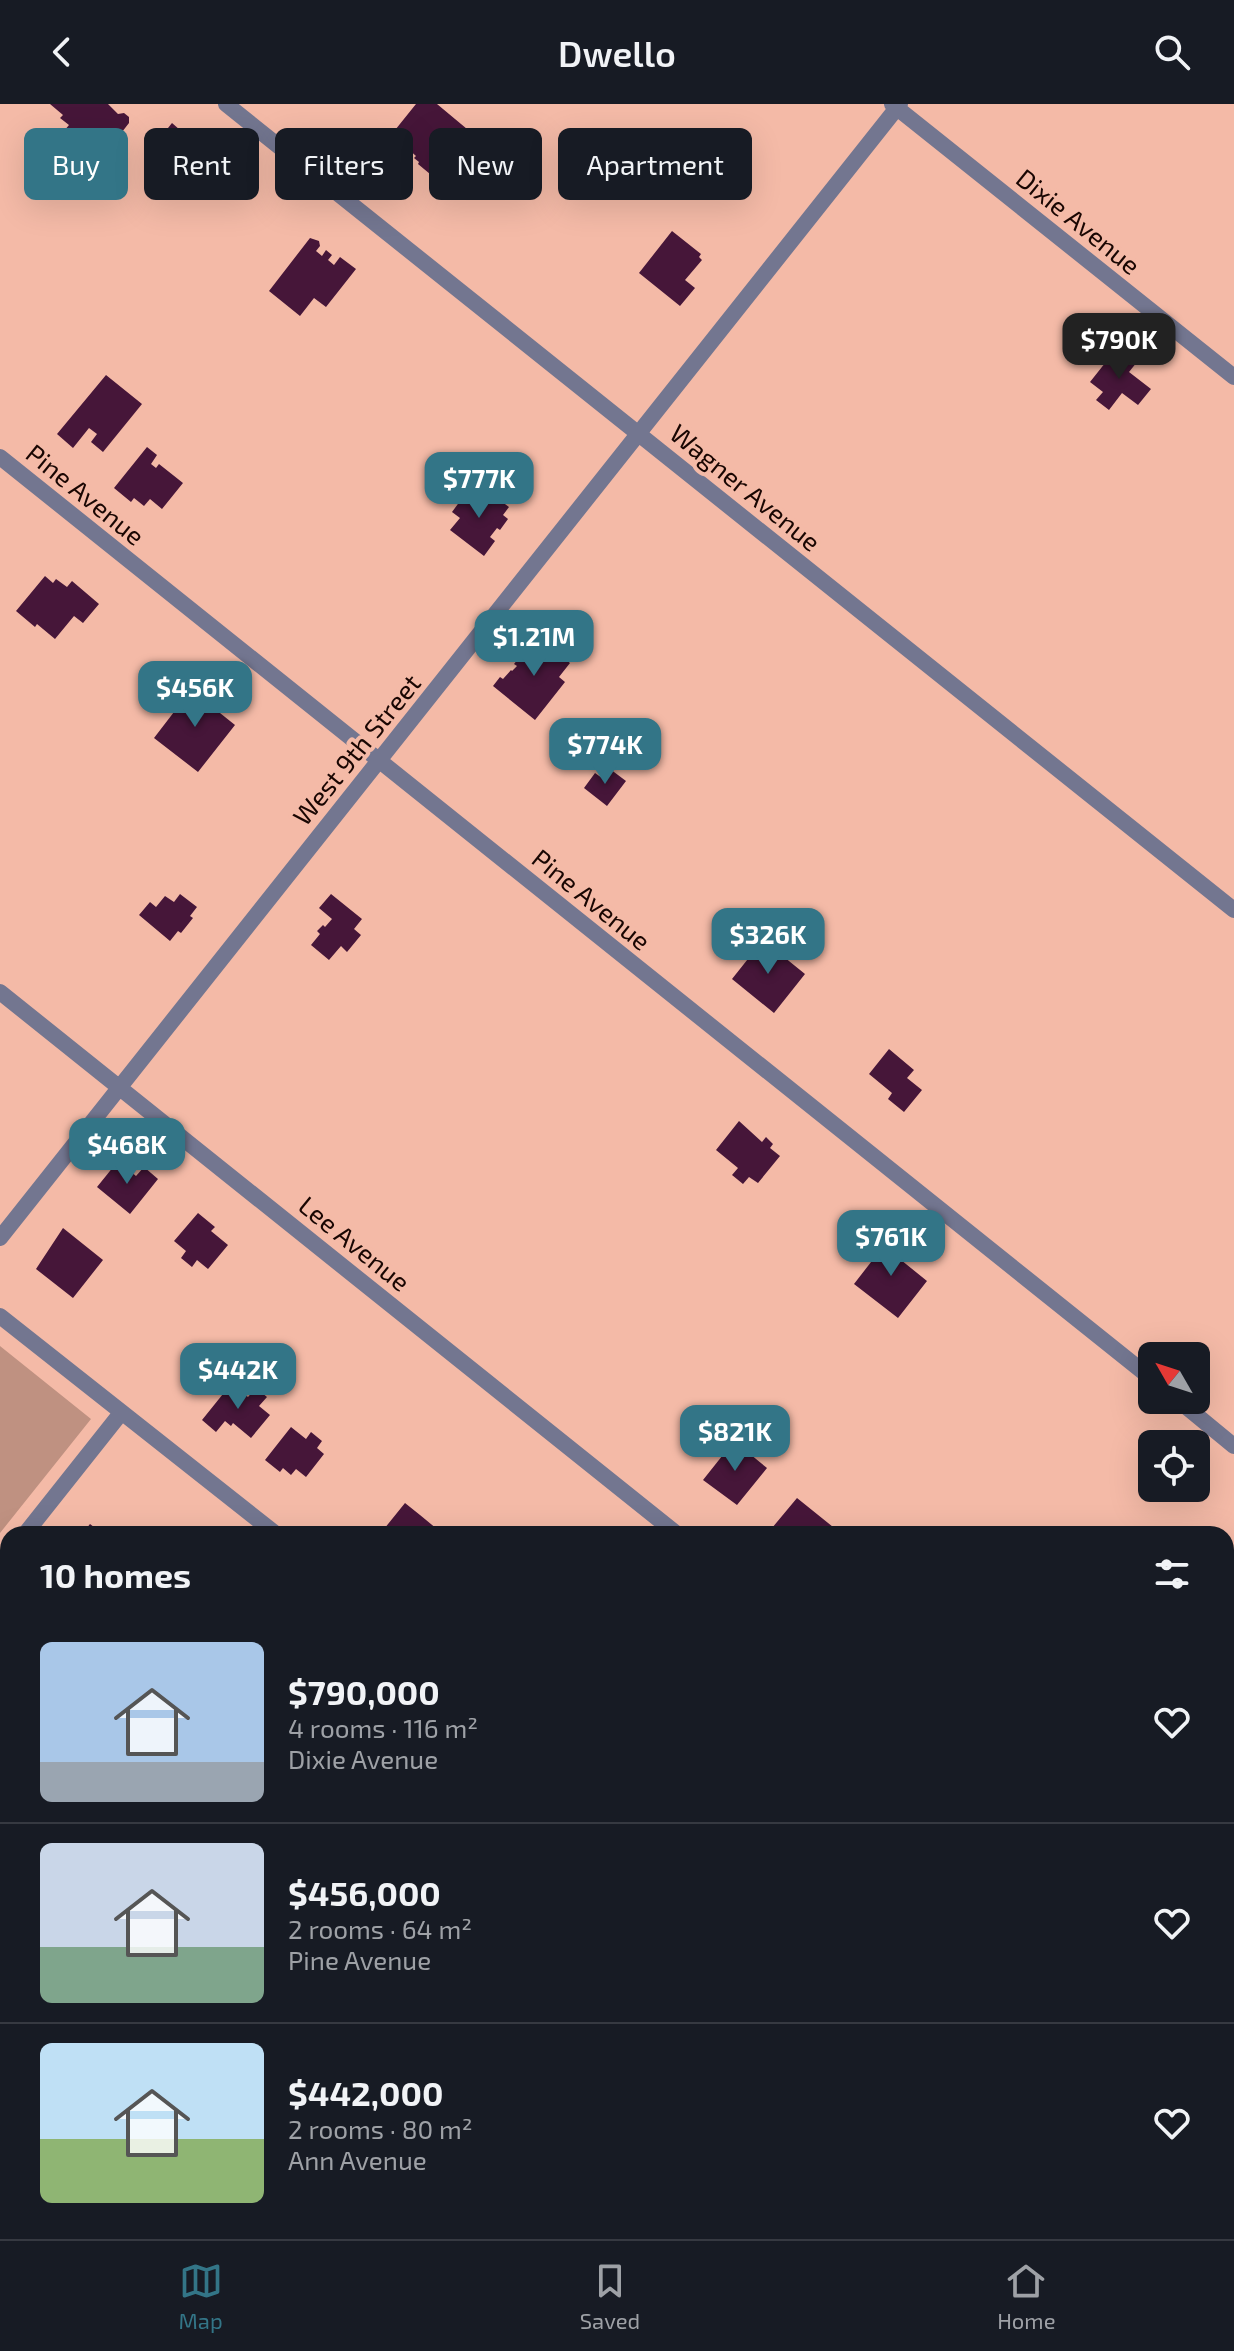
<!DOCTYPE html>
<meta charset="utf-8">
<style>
:root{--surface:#171b24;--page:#20242c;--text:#f1f3f6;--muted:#9ea1a6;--line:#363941;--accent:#337587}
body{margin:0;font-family:"Exo 2",sans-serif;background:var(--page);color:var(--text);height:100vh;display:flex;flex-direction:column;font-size:30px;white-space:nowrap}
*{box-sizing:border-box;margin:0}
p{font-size:26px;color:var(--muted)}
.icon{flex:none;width:44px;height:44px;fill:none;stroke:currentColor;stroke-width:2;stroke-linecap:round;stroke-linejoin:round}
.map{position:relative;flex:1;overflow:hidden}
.panel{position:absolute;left:0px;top:1422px;width:1234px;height:714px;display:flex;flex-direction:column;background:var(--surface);border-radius:24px 24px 0 0;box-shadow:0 8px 32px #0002}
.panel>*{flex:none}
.top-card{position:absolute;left:24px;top:24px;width:800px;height:72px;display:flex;gap:16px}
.needle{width:52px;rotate:309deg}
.buttons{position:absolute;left:1138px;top:1238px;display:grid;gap:16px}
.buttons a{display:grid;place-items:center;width:72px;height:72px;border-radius:12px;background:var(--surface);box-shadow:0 8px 32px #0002;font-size:40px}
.price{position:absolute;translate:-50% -68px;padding:0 18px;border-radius:16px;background:var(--accent);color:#fff;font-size:26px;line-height:52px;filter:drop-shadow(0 2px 4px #0008)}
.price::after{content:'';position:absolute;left:50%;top:48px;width:24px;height:18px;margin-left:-12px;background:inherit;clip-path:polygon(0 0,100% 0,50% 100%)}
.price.current{background:#222;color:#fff}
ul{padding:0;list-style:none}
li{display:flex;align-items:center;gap:24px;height:200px;padding:0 40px}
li+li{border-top:2px solid var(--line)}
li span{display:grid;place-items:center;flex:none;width:224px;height:160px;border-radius:12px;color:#555}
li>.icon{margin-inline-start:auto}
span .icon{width:96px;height:96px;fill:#fffc;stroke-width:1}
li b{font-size:34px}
h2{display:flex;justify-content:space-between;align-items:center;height:96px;padding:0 40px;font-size:34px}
.tag{padding:0 28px;border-radius:12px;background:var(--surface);box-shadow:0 8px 32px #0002;font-size:28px;line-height:72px}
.tag.current{background:var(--accent);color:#fff}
header{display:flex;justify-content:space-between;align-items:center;height:104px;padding:0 40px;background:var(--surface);font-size:36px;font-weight:600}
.tabs{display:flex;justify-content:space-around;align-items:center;height:112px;border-top:2px solid var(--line);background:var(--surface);font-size:22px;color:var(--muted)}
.tabs a{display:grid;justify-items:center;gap:4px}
.tabs .current{color:var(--accent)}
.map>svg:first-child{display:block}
.green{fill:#bf9181}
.water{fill:#9d914f}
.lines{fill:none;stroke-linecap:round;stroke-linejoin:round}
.canal{stroke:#9d914f;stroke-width:20}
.building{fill:#461639}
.lane{stroke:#737690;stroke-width:9}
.street{stroke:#737690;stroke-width:16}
.labels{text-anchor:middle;stroke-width:8;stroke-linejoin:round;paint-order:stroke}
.street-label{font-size:26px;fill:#190602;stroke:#f4baa7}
</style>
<header><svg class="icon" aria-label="back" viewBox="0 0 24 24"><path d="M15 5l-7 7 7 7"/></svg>Dwello<svg class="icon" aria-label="search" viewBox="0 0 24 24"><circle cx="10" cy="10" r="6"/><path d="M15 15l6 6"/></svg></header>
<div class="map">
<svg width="1234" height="2135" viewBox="0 0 1234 2135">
<rect width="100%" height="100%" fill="#f4baa7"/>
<path class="green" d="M0 1242 91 1315 0 1429Z
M0 1617 8 1624V1908L0 1901Z
M8 1949V2128H481L475 2135H0V1959Z"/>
<path class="water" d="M1234 1538V1995L1226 1989V1548Z"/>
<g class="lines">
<path class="canal" d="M471 2135 477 2128"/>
</g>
<path class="building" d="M50 0H108L118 10 124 9 129 13V19L100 56 89 48 83 55 58 34 69 21 60 14 63 11Z
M416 0H437L467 25 430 70 418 60 419 58 414 54 416 52 407 44 391 64 375 51Z
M172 19 180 26 177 30 183 34 191 41 194 38 209 50 181 84 144 54Z
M672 127 701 150 699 153 702 156 685 176 695 184 680 202 639 169Z
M310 134 319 137 320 142 316 147 322 152 326 146 332 151 328 156 334 161 340 153 356 165 326 203 314 194 300 212 269 187Z
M1117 244 1137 258 1129 268 1151 285 1138 301 1122 289 1109 306 1096 296 1103 288 1090 278Z
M106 271 142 300 103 348 91 338 97 330 89 324 73 344 57 330Z
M147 343 157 351 151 360 156 364 159 360 183 379 162 405 150 395 144 402 134 394 131 398 114 384Z
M482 383 509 403 503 411 508 415 500 426 497 424 490 433 495 437 484 452 450 426 460 414 452 408 466 389 473 394Z
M45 472 53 479 56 475 67 483 72 477 99 500 83 519 74 512 55 535 37 520 35 523 16 507Z
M537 532 570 559 559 573 565 578 535 616 493 582 500 573 503 575 511 566 512 567 517 562 514 560Z
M197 578 216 593 210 601 235 621 198 668 154 634Z
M610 665 626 677 607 702 584 684 595 669 602 674Z
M180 790 197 803 190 812 193 814 181 829 178 827 170 837 139 811 150 798 156 803 165 792 174 798Z
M331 790 362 815 354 825 361 831 347 848 341 842 329 856 311 841 320 830 317 827 323 821 325 823 332 815 319 804Z
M763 836 805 870 774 909 732 875Z
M889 945 914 966 907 974 922 986 904 1008 888 995 892 989 869 970Z
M739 1017 762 1038 766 1033 773 1040 770 1044 780 1052 758 1079 749 1073 743 1080 732 1071 738 1064 716 1046Z
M118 1057 136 1072 144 1063 158 1075 130 1110 97 1083Z
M198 1109 215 1123 211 1127 228 1141 208 1165 197 1156 192 1163 181 1154 186 1147 174 1137Z
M63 1124 103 1156 73 1194 36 1165Z
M892 1131 910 1145 901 1156 927 1177 898 1214 854 1180Z
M231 1280 248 1293 256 1284 267 1293 259 1302 270 1311 251 1334 233 1319 231 1322 225 1317 216 1328 202 1316Z
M291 1323 306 1335 311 1328 322 1337 317 1344 324 1350 306 1373 296 1365 291 1371 283 1364 280 1368 265 1356Z
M734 1337 767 1364 737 1401 703 1376Z
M797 1394 838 1427 836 1430H779L772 1424Z
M405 1399 420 1411 443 1430H380Z
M90 1420 103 1430H82Z
M0 1533 8 1539V1601L0 1595Z
M964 2128H1019L1013 2135H963L960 2133Z"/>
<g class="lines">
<path class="lane" d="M1226 2040 1234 2042
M1226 2060 1234 2064"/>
<path class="street" d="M226 0 1234 806
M892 0 1234 273
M0 353 1152 1275
M0 888 677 1430
M0 1134 900 0
M0 1212 276 1430
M1178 1296 1234 1342
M25 1430 121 1309
M0 1461 8 1451
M0 1923 8 1913
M200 2135 205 2128
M692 2135 698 2128
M1093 2135 1099 2128"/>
</g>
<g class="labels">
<g class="street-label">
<text transform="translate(1078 118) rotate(39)" y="9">Dixie Avenue</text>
<text transform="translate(745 384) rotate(39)" y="9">Wagner Avenue</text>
<text transform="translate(85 391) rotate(39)" y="9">Pine Avenue</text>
<text transform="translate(357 646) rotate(-51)" y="9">West 9th Street</text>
<text transform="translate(591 796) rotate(39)" y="9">Pine Avenue</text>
<text transform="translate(354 1140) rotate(39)" y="9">Lee Avenue</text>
</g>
</g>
</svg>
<div class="buttons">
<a><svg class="needle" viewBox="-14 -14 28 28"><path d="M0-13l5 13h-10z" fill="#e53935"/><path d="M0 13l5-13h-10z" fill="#9ea1a6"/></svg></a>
<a><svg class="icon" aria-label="locate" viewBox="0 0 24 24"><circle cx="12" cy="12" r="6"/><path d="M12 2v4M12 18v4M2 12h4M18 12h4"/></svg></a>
</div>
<b class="price current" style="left:1119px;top:277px">$790K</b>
<b class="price" style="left:479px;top:416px">$777K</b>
<b class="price" style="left:534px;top:574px">$1.21M</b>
<b class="price" style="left:195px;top:625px">$456K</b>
<b class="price" style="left:605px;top:682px">$774K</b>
<b class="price" style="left:768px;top:872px">$326K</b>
<b class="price" style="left:127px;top:1082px">$468K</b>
<b class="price" style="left:891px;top:1174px">$761K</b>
<b class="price" style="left:238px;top:1307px">$442K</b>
<b class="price" style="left:735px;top:1369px">$821K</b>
<div class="top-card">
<a class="tag current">Buy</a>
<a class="tag">Rent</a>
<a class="tag">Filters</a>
<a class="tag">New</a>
<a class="tag">Apartment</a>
</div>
<section class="panel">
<h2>10 homes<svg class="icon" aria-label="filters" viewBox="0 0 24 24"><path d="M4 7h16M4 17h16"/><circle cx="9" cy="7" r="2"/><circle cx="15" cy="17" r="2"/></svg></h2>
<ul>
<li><span style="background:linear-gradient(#a9c7e8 75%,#9aa5b1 0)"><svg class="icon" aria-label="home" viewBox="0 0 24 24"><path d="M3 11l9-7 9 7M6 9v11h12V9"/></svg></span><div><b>$790,000</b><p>4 rooms · 116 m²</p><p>Dixie Avenue</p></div><svg class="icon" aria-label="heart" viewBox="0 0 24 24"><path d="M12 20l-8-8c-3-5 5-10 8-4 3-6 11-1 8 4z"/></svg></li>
<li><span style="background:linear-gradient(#c9d6e8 65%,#7fa58c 0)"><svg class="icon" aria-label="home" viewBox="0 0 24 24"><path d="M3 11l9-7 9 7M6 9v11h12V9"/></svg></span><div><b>$456,000</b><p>2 rooms · 64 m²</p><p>Pine Avenue</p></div><svg class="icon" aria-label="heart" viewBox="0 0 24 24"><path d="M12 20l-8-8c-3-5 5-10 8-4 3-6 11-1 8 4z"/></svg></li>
<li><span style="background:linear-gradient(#bfe0f5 60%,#8fb573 0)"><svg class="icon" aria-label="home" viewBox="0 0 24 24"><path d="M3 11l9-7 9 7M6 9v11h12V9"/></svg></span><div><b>$442,000</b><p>2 rooms · 80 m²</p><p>Ann Avenue</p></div><svg class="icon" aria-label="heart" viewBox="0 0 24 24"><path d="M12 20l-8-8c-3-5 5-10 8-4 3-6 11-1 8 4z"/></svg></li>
</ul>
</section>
</div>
<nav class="tabs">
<a class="current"><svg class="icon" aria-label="map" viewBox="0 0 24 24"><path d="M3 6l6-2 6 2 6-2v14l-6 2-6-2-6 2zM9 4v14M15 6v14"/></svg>Map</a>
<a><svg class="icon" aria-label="saved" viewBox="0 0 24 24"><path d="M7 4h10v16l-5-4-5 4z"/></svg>Saved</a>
<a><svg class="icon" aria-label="home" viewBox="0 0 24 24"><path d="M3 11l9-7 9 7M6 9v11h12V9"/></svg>Home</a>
</nav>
